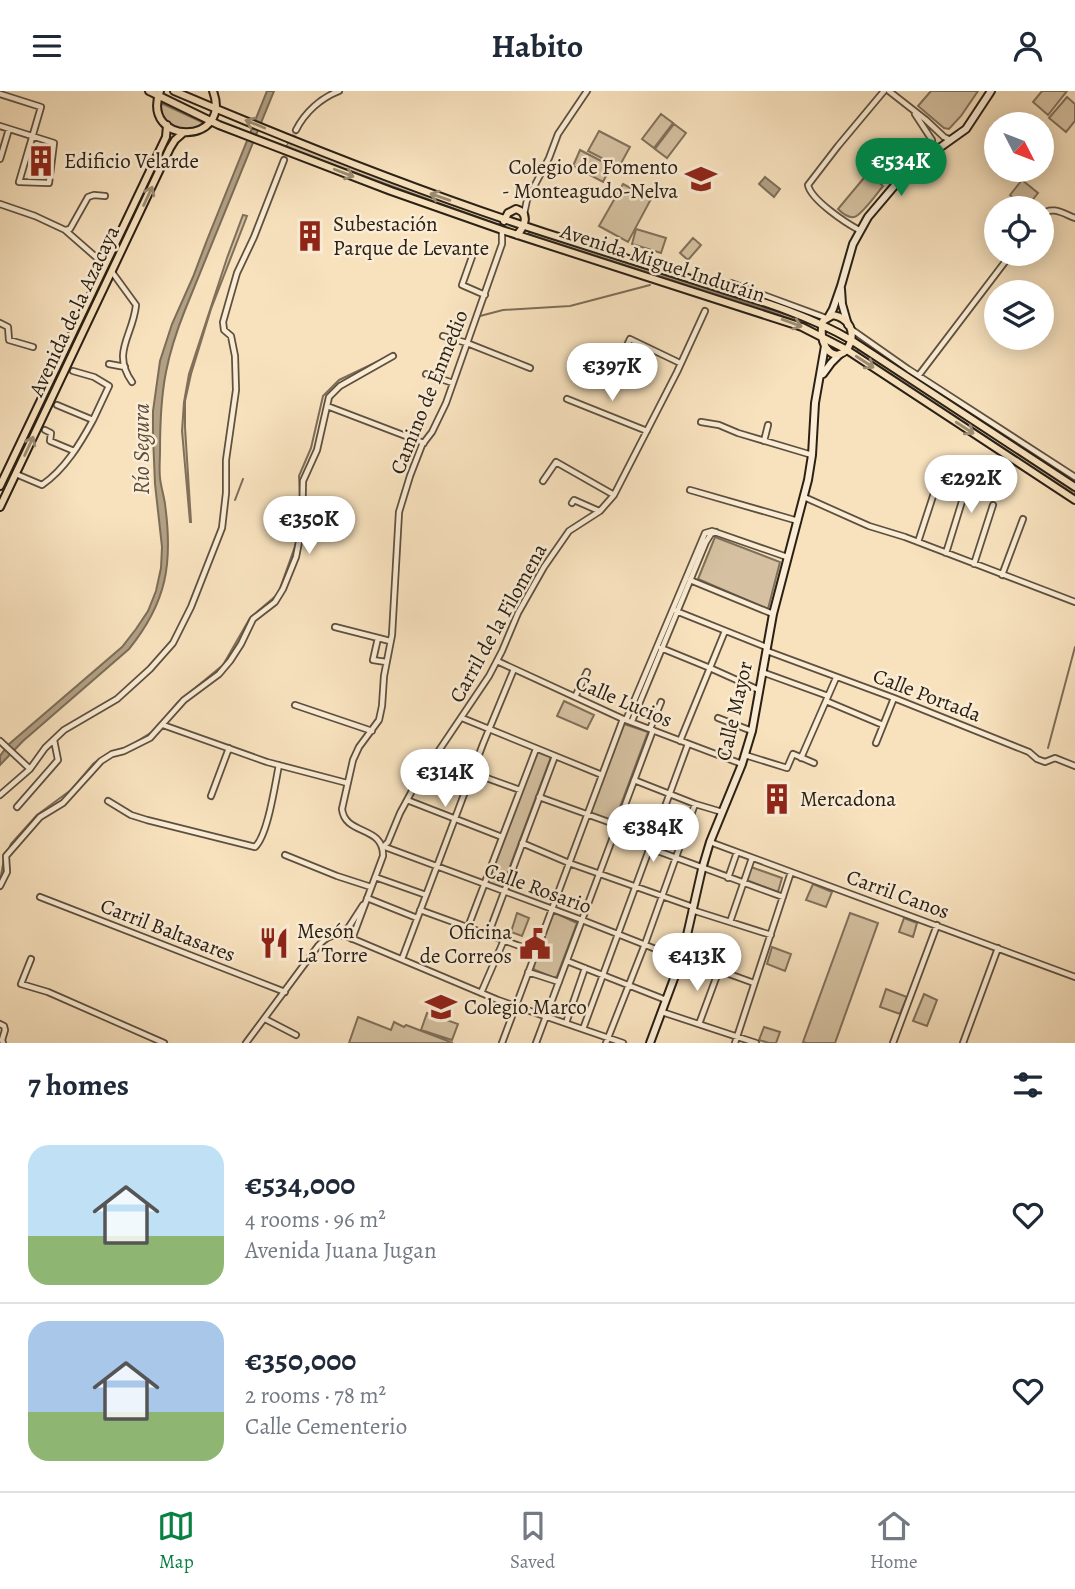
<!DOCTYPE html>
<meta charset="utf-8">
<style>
:root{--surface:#fff;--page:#f6f6f7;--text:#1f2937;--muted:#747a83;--line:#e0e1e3;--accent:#0b8043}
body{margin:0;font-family:Alegreya,serif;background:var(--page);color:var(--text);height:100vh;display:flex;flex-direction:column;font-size:26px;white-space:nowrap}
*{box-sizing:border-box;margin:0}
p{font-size:23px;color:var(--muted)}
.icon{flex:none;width:38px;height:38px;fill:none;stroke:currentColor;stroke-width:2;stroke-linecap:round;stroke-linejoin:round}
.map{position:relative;height:952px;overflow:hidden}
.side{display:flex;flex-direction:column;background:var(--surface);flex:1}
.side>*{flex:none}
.needle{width:46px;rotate:132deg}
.controls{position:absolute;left:984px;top:21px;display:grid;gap:14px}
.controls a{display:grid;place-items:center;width:70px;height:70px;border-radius:50%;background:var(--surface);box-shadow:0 4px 18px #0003;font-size:35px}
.price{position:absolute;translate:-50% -60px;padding:0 16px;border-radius:24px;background:#fff;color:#222;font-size:23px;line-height:46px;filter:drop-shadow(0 2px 4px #0008)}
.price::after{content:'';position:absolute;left:50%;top:42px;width:21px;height:16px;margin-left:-10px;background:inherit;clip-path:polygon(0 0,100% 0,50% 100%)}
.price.current{background:var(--accent);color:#fff}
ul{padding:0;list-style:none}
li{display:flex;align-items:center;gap:21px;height:175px;padding:0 28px}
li+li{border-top:2px solid var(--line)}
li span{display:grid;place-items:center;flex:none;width:196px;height:140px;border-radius:21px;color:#555}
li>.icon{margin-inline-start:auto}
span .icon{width:84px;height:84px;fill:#fffc;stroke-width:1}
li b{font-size:30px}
h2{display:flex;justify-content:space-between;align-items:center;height:84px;padding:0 28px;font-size:30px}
header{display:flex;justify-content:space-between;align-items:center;height:91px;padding:0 28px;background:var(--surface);font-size:32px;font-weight:700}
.tab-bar{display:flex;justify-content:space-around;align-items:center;height:98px;border-top:2px solid var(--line);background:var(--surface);font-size:19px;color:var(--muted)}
.tab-bar a{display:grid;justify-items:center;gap:4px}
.tab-bar .current{color:var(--accent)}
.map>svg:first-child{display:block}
.green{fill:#d5c1a1;stroke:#80705b;stroke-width:2}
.water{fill:#b2a085;stroke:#7c6d58;stroke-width:2}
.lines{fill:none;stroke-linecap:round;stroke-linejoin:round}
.stream{stroke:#7c6d58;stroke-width:2}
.minor-tunnel{stroke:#cfbb9c;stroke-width:4.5;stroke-dasharray:4.5 2;stroke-linecap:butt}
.minor-casing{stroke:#5e503f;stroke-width:8}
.secondary-casing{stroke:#2a2015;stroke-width:10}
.primary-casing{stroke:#2a2015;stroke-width:10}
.minor{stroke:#faecd5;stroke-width:4.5}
.secondary{stroke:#faecd5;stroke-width:6}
.primary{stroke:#f8e2be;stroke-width:6}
.oneway{stroke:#9b8b72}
.labels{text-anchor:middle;stroke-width:5;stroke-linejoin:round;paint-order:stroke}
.poi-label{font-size:21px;fill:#2a2015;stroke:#faecd5;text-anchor:start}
.street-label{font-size:21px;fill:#2a2015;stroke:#faecd5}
.water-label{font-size:23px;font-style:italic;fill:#5a4d3c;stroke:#faecd5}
</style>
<header><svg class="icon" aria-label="menu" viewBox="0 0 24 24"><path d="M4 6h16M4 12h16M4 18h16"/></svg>Habito<svg class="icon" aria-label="person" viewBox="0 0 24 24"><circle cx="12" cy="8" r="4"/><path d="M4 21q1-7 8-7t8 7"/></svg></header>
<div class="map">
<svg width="1075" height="952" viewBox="0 0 1075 952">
<rect width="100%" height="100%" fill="#f8e2be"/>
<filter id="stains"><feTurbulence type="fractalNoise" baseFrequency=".00286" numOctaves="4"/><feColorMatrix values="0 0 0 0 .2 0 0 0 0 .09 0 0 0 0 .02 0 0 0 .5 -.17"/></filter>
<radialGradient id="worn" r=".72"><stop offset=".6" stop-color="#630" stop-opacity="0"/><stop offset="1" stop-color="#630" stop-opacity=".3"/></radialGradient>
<path class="green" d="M931 0H978L961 25 949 38 944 37 918 15Z
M1042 0H1067L1048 24 1033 11Z
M1067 6 1075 13V30L1066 41 1049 27Z
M161 12 204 32C186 46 159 36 161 12Z
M661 23 673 32 654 57 642 48Z
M674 33 686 42 667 67 655 58Z
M599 40 630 56 619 76 588 60Z
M289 50C358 81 429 106 501 130L499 134 286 57Z
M580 59 611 75 603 91 573 75Z
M868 82 883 95C878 101 861 125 854 126 848 127 842 122 838 118Z
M1022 89 1038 102 1026 117 1010 104Z
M623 93 651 108 628 151 599 135Z
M243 124 247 125 211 218 191 283 185 310V336L191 431H190L182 340 184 311 189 283 227 167Z
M636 138 666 147 661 162 632 153Z
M529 140 800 228 799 231 763 218 534 145 529 143Z
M693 147 701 154 688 169 680 162Z
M859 258 1075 400V404L857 261Z
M715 446 780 471 768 518 698 488Z
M564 610 594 624 587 638 557 625Z
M624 633 648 641 614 732 590 723Z
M537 661 551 666 502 797 488 792Z
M751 776 782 787 778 801 746 789Z
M813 793 832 801 826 816 806 809Z
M517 822 529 827 522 845 511 841Z
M555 822 577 832 557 885 555 887 535 879 533 877 553 823Z
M850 822 878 832 835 952H807L803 951Z
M904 827 917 832 913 846 899 841Z
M772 856 791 863 785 880 767 873Z
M886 898 907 906 900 923 880 916Z
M924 903 937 909 927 935 913 930Z
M427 922 458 933 452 949 421 939Z
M358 926 391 939 394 931 404 936 406 934 453 952H349Z
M764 936 780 941 776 952H769L759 949Z"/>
<path class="water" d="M267 0H274L185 219C177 239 170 260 166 281 161 306 160 335 160 360 160 369 159 378 160 387 161 396 164 405 165 413 173 472 167 511 129 558L23 650 0 674V665L8 654 122 556 136 538 148 520 156 500 161 477 162 456 155 393 153 345V320L160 270 172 233 193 186 207 149Z
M765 86 780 98 774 106 759 93Z"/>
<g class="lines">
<path class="stream" d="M480 225 503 219 570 215 650 194
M300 407 299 385 311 357 323 305 339 289 383 268
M235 409 243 388
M165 627 177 612 223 574 250 527 278 503 298 447
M136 651 152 641
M1048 657 1075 556
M8 760 11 753 37 724 71 699 94 672 110 661 128 656
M0 790 4 768"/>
<path class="minor-tunnel" d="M284 69 296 39"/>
<defs>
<path id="minor" d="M889 0 926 29 944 46 951 49
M0 3 41 16 19 91 49 92 54 52 0 35
M915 23 932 49V61
M296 39C305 21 321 7 339 0
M0 68 9 38
M0 113 35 125 65 139 105 174
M524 123 527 109 549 67 558 43 587 0
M1041 124C1052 114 1064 123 1075 127
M66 139 70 138 88 106 94 104 105 105
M859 139C846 132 811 109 808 94L838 55 884 0
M473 163 462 194 485 204
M112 181 136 214C133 245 111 261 132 291
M731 192 826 227
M0 232 8 236 9 249 33 256
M851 238 908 278 1075 386
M443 245 467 252 530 277
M621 267 630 248 680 272
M109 273 125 276
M73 280 94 286 109 295 93 329
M426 283 453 292
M919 284 1011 163
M567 308 647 340
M327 315 424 352
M701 331 719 334 738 342 812 364
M45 339 51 342 50 350 74 360
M764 350 768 334
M16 383 42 394C65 378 80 353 93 329L57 314
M543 390 556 371 614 404
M690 399 798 430
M804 406 869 435 905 446 1075 511
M572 412 574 409 599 420
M918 451 935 399
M946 462 972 378
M974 473 993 414
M1002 484 1023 428
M690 489 773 523
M676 520 766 556
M335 536 390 550
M378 547 373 569 386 571
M661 557 710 577 759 599
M767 560 894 607 1029 661 1037 668 1045 671 1055 667 1075 675
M497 570 623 628 742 673
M762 581 828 605
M575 606 587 581
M826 610 883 634
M295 614 372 640
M462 627 602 684
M718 627 752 640
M626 629 705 442 712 440 787 466
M632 630 706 451 711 443 716 441
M163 634 267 671 347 692
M650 638 661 611
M0 650 30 678
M680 650 725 540
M876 652 894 607
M745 664 787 677 793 663 814 672
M801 667 836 587
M434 668 520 699
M634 689 695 713 722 721
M0 704 30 678 45 657 64 639 117 608 150 578 173 552 191 516 222 437 226 402V369L236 299 235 265 231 245 224 239 223 231 237 182 254 146 284 69
M211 705 229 657
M539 706 617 734
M407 709 502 746
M108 710 131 724 147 729 255 756C268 744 275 693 279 674
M17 716 58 669 54 649
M614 744 783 806
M710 751 1075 886
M522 752 569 772 693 816
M383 756 388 751 400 722 413 698 489 585 502 560 518 522 544 476 569 440 600 420 614 404 677 281 705 220
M385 756 582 829 681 868
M285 764 337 785 371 796
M375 786 426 804
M728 787 737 761
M0 795 7 781 6 765 40 726 63 712 101 670 112 663 124 660 150 647 184 609 219 583 230 570 241 553 253 528 275 511 283 498 296 466 302 435 303 390 317 359 329 306 340 295 393 265
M40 806 285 901
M367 807 417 827
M420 819 536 861
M692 819 771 844
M730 831 752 767
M468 836 536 658
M488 844 555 665
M343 845 363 814
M352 848 383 765C384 734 345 745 342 718L353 669 359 656 379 629 382 615 384 585 392 544 399 421 410 385 422 354 432 341 446 312 502 153V139
M682 866 754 892
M31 868 21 893 48 901 164 952
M402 868 483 653 514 578
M567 870 666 909
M528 881 559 891
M481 902 504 849
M662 921 756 952
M265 928 296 944
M566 932 585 877
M0 933 4 935 5 939 2 949 3 952
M699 933 719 879
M583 938 688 653
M246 952 318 855C326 846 334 842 346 845L498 909 623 952
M502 952 623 628
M536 952 653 639
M606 952 645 853 695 713
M735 952 791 781
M893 952 937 834
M963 952 998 857"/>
<path id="secondary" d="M841 198 842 213 848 234
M829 225 833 218 841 195 853 153 868 126 907 80 966 38 991 0
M823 283 831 272 840 263
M650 952 682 866 702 778 710 751 742 673 752 640 773 523 808 389 812 364 815 312 825 255"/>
<path id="primary" d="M149 0 219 34 391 100 502 139 802 236 847 259 1075 409
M160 0C140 55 233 55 213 0
M174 0C296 52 420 101 546 142 602 160 658 177 713 195 761 210 808 224 851 249L1075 396
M504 130 508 122 516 118C530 122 525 135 517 144
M833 224C869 231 845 280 827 258 821 250 821 239 823 230Z
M0 395 166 46 167 34
M0 416 170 57 175 49 183 42"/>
</defs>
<use href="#minor" class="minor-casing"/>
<use href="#secondary" class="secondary-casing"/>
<use href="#primary" class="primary-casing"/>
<use href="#minor" class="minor"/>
<use href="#secondary" class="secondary"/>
<use href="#primary" class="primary"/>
</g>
<defs><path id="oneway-shaft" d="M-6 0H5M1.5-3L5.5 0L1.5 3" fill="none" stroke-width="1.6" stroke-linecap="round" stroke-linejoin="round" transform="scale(1.75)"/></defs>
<g class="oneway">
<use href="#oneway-shaft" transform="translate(255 33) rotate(-158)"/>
<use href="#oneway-shaft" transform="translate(344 82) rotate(21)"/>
<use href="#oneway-shaft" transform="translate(148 105) rotate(-65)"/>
<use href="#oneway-shaft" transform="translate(440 106) rotate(-161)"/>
<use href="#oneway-shaft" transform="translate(792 232) rotate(20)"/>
<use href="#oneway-shaft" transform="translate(865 271) rotate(33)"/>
<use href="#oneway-shaft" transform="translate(965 337) rotate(33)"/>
<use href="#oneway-shaft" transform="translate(29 355) rotate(-65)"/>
</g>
<defs>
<symbol id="building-bare" viewBox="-9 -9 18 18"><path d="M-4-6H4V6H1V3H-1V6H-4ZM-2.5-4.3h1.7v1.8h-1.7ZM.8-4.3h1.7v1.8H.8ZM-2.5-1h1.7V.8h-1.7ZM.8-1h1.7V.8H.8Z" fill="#8f2418" stroke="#faecd5" stroke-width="2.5" paint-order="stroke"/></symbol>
<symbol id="school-bare" viewBox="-9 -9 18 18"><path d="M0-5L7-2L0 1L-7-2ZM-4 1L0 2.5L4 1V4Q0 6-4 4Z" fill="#8f2418" stroke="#faecd5" stroke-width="2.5" paint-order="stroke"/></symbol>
<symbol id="restaurant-bare" viewBox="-9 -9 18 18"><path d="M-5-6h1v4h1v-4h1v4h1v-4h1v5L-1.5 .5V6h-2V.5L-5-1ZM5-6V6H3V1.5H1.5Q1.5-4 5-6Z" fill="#8f2418" stroke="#faecd5" stroke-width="2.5" paint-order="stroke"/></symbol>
<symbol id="civic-bare" viewBox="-9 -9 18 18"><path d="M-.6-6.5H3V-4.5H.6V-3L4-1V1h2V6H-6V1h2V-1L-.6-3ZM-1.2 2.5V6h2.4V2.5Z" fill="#8f2418" stroke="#faecd5" stroke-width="2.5" paint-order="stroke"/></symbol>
</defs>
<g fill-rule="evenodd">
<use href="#building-bare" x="19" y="48" width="44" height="44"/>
<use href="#school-bare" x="679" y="66" width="44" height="44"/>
<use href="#building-bare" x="288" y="123" width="44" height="44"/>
<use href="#building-bare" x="755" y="686" width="44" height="44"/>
<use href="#restaurant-bare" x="252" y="830" width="44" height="44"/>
<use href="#civic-bare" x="513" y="831" width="44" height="44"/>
<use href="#school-bare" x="419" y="894" width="44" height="44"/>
</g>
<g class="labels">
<g class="poi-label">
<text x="64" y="77">Edificio Velarde</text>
<text x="678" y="83" text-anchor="end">Colegio de Fomento<tspan x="678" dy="24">- Monteagudo-Nelva</tspan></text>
<text x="333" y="140">Subestación<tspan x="333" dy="24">Parque de Levante</tspan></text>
<text x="800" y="715">Mercadona</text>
<text x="297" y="847">Mesón<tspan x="297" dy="24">La Torre</tspan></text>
<text x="512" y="848" text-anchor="end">Oficina<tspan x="512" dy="24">de Correos</tspan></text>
<text x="464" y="923">Colegio Marco</text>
</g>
<g class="street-label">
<text transform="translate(663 172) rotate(18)" y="7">Avenida Miguel Induráin</text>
<text transform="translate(74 220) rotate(-65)" y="7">Avenida de la Azacaya</text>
<text transform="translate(429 301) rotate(-68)" y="7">Camino de Enmedio</text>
<text transform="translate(498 532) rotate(-61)" y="7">Carril de la Filomena</text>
<text transform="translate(927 604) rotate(21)" y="7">Calle Portada</text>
<text transform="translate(624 610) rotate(23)" y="7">Calle Lucios</text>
<text transform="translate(734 620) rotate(-77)" y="7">Calle Mayor</text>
<text transform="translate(538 797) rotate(20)" y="7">Calle Rosario</text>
<text transform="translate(898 803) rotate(20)" y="7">Carril Canos</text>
<text transform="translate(168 839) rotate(21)" y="7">Carril Baltasares</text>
</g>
<g class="water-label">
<text transform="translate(141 358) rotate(-90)" y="8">Río Segura</text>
</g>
</g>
<rect width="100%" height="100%" filter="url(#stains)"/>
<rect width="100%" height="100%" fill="url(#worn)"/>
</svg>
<div class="controls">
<a><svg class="needle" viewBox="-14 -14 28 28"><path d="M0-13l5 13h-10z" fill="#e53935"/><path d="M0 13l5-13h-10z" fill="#747a83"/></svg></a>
<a><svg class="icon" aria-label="locate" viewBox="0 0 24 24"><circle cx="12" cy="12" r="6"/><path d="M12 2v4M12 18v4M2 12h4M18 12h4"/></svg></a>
<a><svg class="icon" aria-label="layers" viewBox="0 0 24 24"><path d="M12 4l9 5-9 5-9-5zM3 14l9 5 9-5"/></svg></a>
</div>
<b class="price current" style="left:901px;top:107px">€534K</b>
<b class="price" style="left:612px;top:312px">€397K</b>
<b class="price" style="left:971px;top:424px">€292K</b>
<b class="price" style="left:309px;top:465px">€350K</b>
<b class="price" style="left:445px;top:718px">€314K</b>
<b class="price" style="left:653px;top:773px">€384K</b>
<b class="price" style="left:697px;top:902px">€413K</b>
</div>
<section class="side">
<h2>7 homes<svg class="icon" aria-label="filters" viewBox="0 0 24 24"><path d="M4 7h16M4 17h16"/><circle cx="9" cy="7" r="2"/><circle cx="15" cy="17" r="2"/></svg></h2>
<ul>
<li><span style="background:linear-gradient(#bfe0f5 65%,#8fb573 0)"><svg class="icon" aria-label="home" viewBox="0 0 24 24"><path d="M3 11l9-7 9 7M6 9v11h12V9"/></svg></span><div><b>€534,000</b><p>4 rooms · 96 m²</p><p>Avenida Juana Jugan</p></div><svg class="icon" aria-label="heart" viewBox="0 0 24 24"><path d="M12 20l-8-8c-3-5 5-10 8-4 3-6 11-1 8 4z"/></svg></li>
<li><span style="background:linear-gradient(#a9c7e8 65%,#8fb573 0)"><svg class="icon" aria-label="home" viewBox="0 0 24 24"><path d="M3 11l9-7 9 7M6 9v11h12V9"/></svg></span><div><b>€350,000</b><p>2 rooms · 78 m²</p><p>Calle Cementerio</p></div><svg class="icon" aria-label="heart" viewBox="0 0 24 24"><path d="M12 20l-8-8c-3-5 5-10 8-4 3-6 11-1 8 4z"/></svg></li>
</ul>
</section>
<nav class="tab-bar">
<a class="current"><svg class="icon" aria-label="map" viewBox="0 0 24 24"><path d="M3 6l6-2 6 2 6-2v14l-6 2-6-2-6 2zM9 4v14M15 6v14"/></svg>Map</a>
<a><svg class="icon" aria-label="saved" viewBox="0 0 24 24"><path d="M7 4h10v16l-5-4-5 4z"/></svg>Saved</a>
<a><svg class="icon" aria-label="home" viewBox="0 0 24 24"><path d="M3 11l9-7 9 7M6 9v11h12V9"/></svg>Home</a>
</nav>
